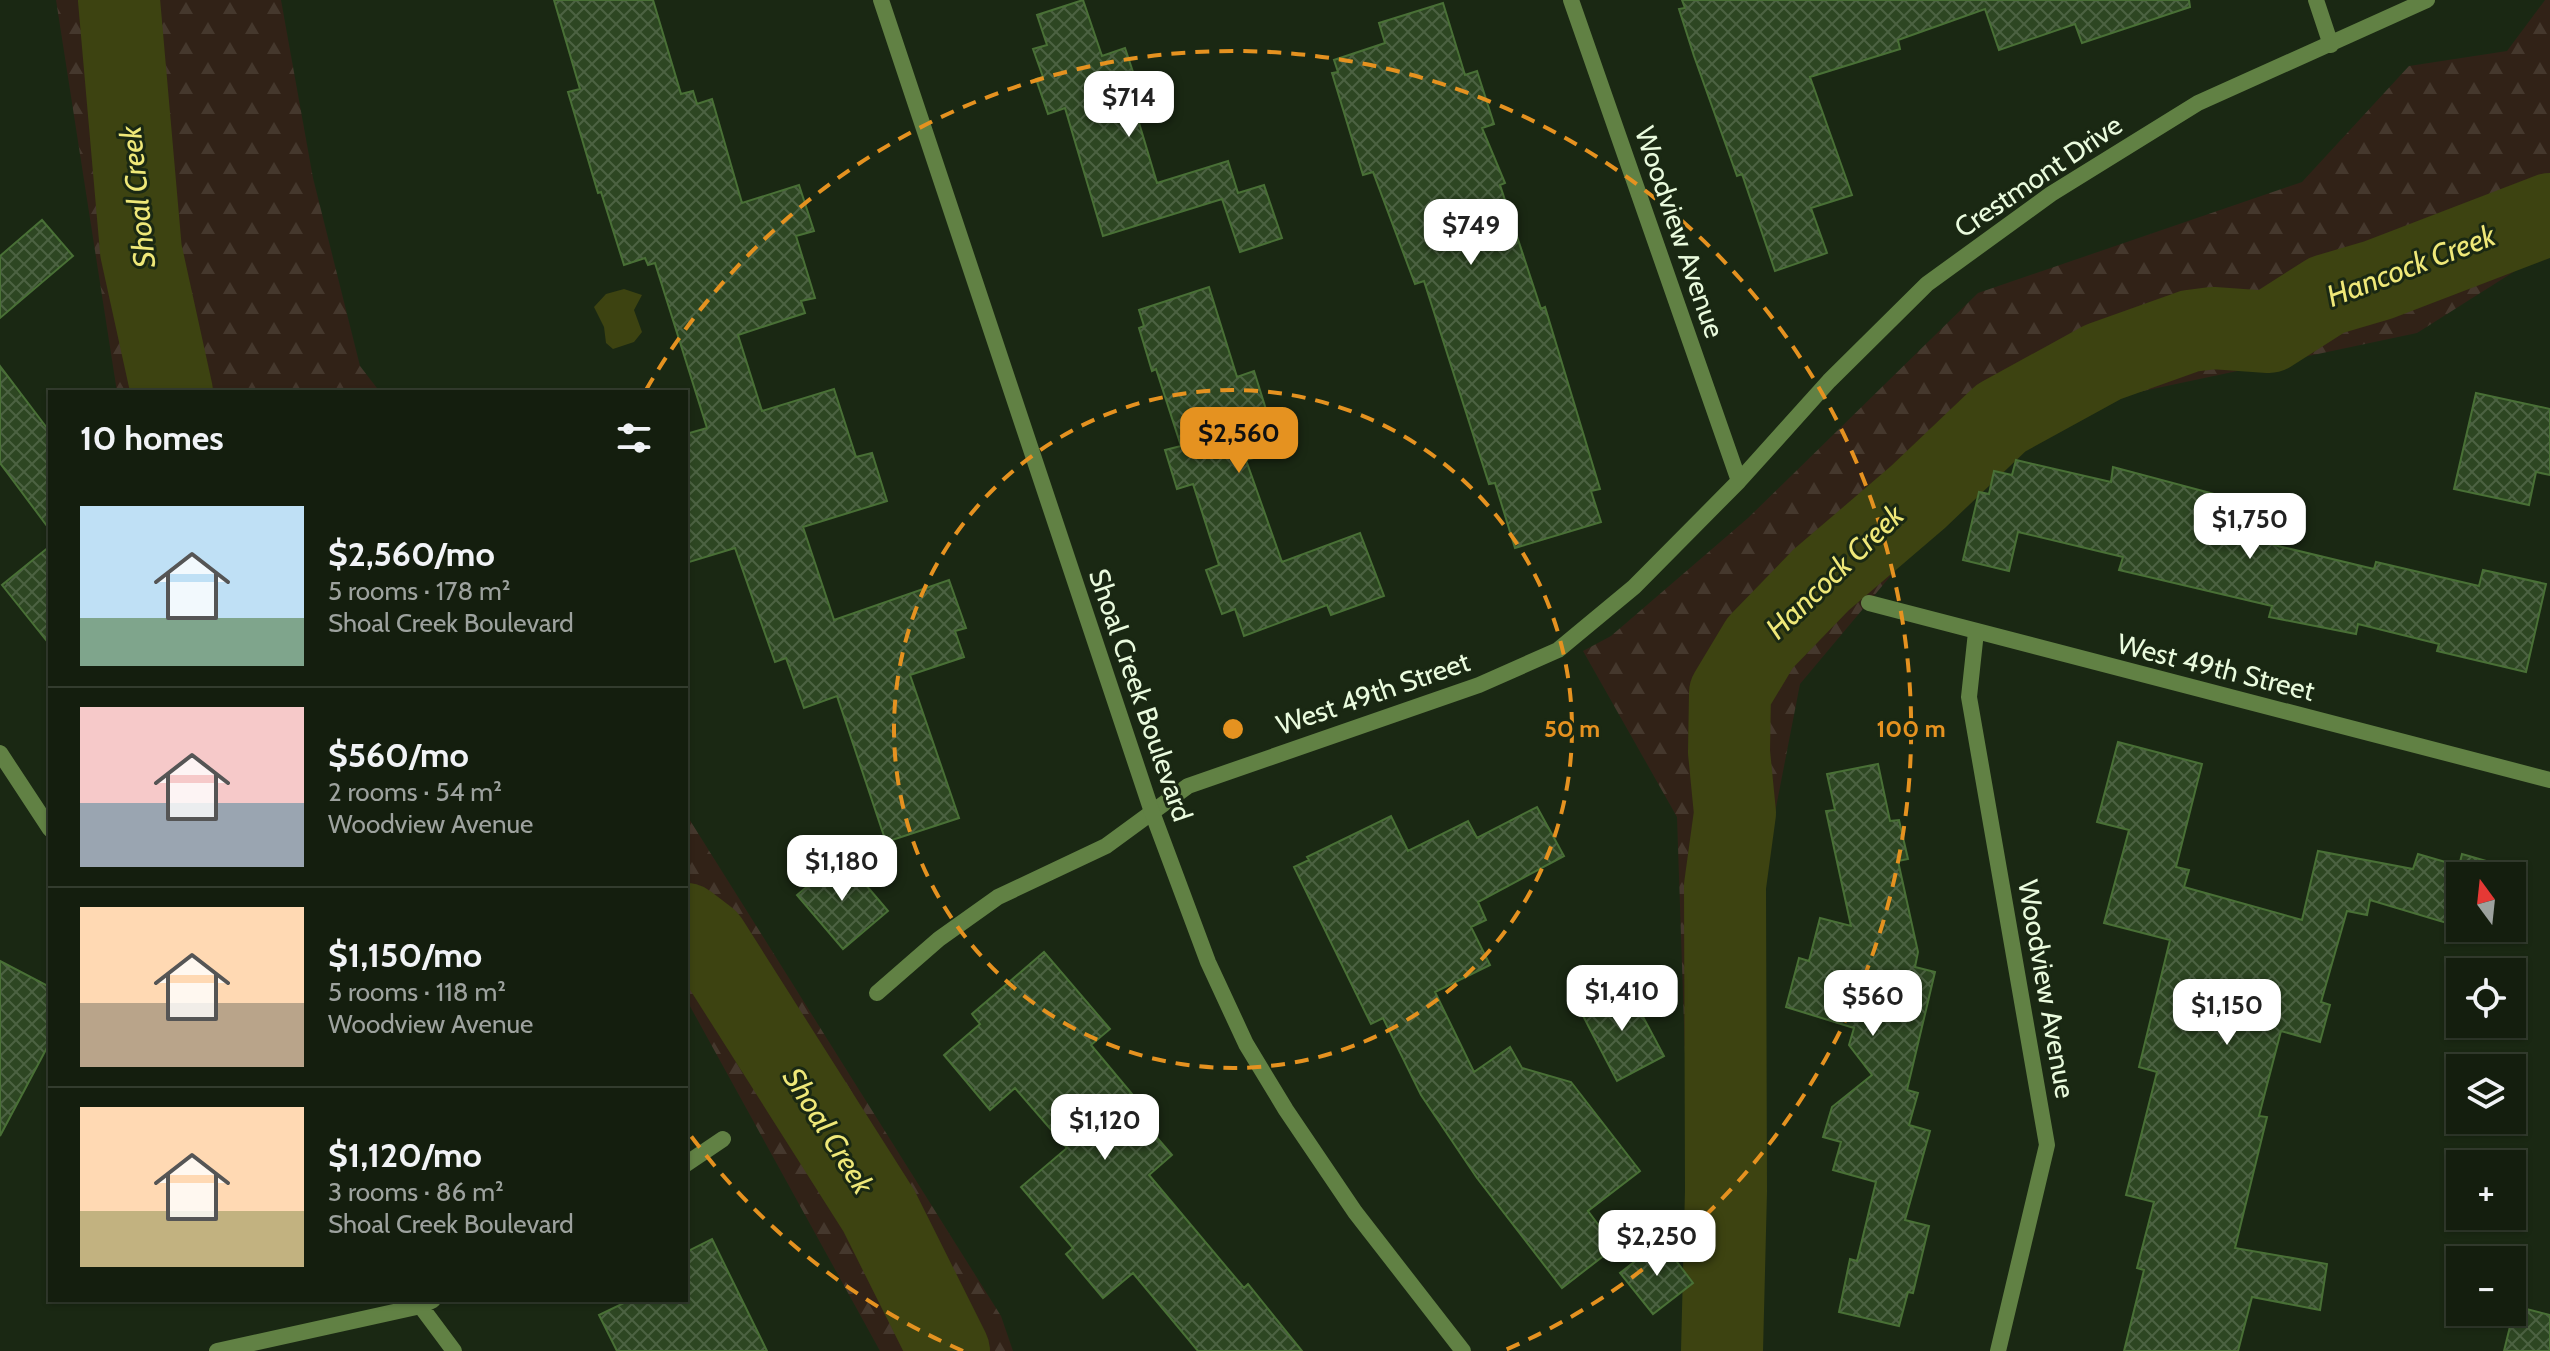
<!DOCTYPE html>
<meta charset="utf-8">
<style>
:root{--surface:#141e0e;--page:#212b1c;--text:#f1f3f6;--muted:#9da29e;--line:#333c2e;--accent:#e59220}
body{margin:0;font-family:Cabin,sans-serif;background:var(--page);color:var(--text);height:100vh;display:flex;flex-direction:column;font-size:30px;white-space:nowrap}
*{box-sizing:border-box;margin:0}
p{font-size:26px;color:var(--muted)}
.icon{flex:none;width:44px;height:44px;fill:none;stroke:currentColor;stroke-width:2;stroke-linecap:round;stroke-linejoin:round}
.map{position:relative;flex:1;overflow:hidden}
.drawer{position:absolute;left:48px;top:390px;width:640px;height:912px;display:flex;flex-direction:column;background:var(--surface);border-radius:0px;box-shadow:0 2px 6px #0004,0 0 0 2px var(--line)}
.drawer>*{flex:none}
.needle{width:52px;rotate:345deg}
.tools{position:absolute;left:2446px;top:862px;display:grid;gap:16px}
.tools a{display:grid;place-items:center;width:80px;height:80px;border-radius:0px;background:var(--surface);box-shadow:0 2px 6px #0004,0 0 0 2px var(--line);font-size:40px}
.price{position:absolute;translate:-50% -68px;padding:0 18px;border-radius:16px;background:#fff;color:#222;font-size:26px;line-height:52px;filter:drop-shadow(0 2px 4px #0008)}
.price::after{content:'';position:absolute;left:50%;top:48px;width:24px;height:18px;margin-left:-12px;background:inherit;clip-path:polygon(0 0,100% 0,50% 100%)}
.price.on{background:var(--accent);color:#111}
ul{padding:0;list-style:none}
li{display:flex;align-items:center;gap:24px;height:200px;padding:0 32px}
li+li{border-top:2px solid var(--line)}
li span{display:grid;place-items:center;flex:none;width:224px;height:160px;border-radius:0px;color:#555}
li>.icon{margin-inline-start:auto}
span .icon{width:96px;height:96px;fill:#fffc;stroke-width:1}
li b{font-size:34px}
h2{display:flex;justify-content:space-between;align-items:center;height:96px;padding:0 32px;font-size:34px}
.map>svg:first-child{display:block}
.forest{fill:url(#forest-firs)}
.water{fill:#3d4311}
.lines{fill:none;stroke-linecap:round;stroke-linejoin:round}
.river{stroke:#3d4311;stroke-width:82}
.building{fill:url(#building-cross-hatch);stroke:#497036;stroke-width:2}
.minor{stroke:#618144;stroke-width:16}
.tertiary{stroke:#618144;stroke-width:16}
.ring{fill:none;stroke:#e59220;stroke-width:4;stroke-dasharray:14 10}
.labels{text-anchor:middle;stroke-width:6;stroke-linejoin:round;paint-order:stroke}
.street-label{font-size:28px;fill:#eafbde;stroke:#1a2813}
.water-label{font-size:30px;font-style:italic;fill:#efe878;stroke:#1a2813}
.centre{fill:#e59220;stroke:#1a2813;stroke-width:4}
.ring-label{font-size:24px;text-anchor:middle;font-weight:bold;fill:#e59220;stroke:#1a2813;stroke-width:6;stroke-linejoin:round;paint-order:stroke}
</style>
<div class="map">
<svg width="2550" height="1351" viewBox="0 0 2550 1351">
<defs>
<pattern id="forest-firs" width="22" height="20" patternUnits="userSpaceOnUse" patternTransform="scale(2)"><rect width="22" height="20" fill="#312217"/><path d="M5 1l3.5 6h-7zM16 11l3.5 6h-7z" fill="#45382d"/></pattern>
<pattern id="building-cross-hatch" width="8" height="8" patternUnits="userSpaceOnUse" patternTransform="scale(2)"><rect width="8" height="8" fill="#2d4622"/><path d="M0 0l8 8M0 8l8-8" fill="none" stroke="#4c6242"/></pattern>
</defs>
<rect width="100%" height="100%" fill="#1a2813"/>
<path class="forest" d="M56 0H281L313 178 360 366 380 392H117Z
M2545 0H2550V249L2417 333 2096 401 1976 474 1800 684 1765 864 1762 1351H1695L1677 817 1583 651 1611 636 1748 518 1978 293 2302 182 2409 66 2507 51Z
M686 814 1001 1316 1013 1351H880L686 999Z"/>
<path class="water" d="M624 289 642 295 634 310 642 332 634 342 613 349 606 343 604 327 594 307 606 294Z"/>
<g class="lines">
<path class="river" d="M119 0 141 251 172 392
M686 924 707 940 879 1211 949 1351
M1722 1351 1726 1191 1725 886 1735 813 1729 752 1730 693 1760 643 1821 580 1918 497 2001 418 2103 362 2190 331 2213 328 2269 332 2327 295 2378 280 2550 214"/>
</g>
<path class="building" d="M554 0H653L681 94 693 91 697 104 712 99 742 203 799 185 814 231 796 236 815 298 801 301 805 313 738 335 762 411 834 389 856 457 872 453 887 501 803 527 834 620 949 580 966 628 955 631 964 657 910 675 959 818 886 842 837 696 804 708 786 658 775 662 735 548 686 563V434L707 428 655 263 648 265 645 258 624 265 601 192 598 193 568 92 580 89Z
M1083 0 1102 56 1125 48 1137 84 1128 86 1157 183 1228 161 1238 193 1264 185 1282 238 1240 252 1222 199 1103 236 1065 108 1048 114 1036 79 1043 77 1033 49 1047 45 1037 15Z
M1682 0H2189L2190 7 2082 43 2075 24 1999 50 1985 9 1898 40 1900 49 1810 77 1852 195 1811 208 1827 253 1775 271 1742 174 1737 176 1694 56 1679 9 1685 8Z
M1443 3 1465 75 1477 71 1494 124 1482 128 1505 183 1500 185 1541 309 1545 307 1600 489 1591 491 1601 522 1515 548 1495 483 1489 484 1424 281 1415 284 1373 172 1363 175 1332 73 1338 72 1334 60 1385 43 1379 23Z
M42 220 73 256 0 318V256Z
M1209 287 1237 377 1254 371 1279 451 1246 460 1282 562 1360 533 1384 596 1331 615 1327 605 1244 636 1235 609 1222 614 1206 570 1219 565 1193 484 1177 489 1165 450 1181 446 1156 369 1152 371 1139 328 1144 326 1139 310Z
M0 366 50 432V530L0 463Z
M2476 393 2550 409V475L2536 472 2529 505 2454 489Z
M2016 460 2111 482 2113 467 2274 510 2271 522 2280 525 2274 545 2374 569 2376 562 2479 586 2483 570 2546 584 2526 672 2437 651 2439 644 2358 624 2356 634 2269 617 2272 606 2119 570 2123 557 2018 532 2009 571 1963 560 1979 492 1989 494 1994 471 2012 475Z
M50 546V645L2 585Z
M2118 742 2202 764 2176 867 2189 870 2184 887 2302 920 2318 851 2413 869 2418 854 2459 866 2462 854 2514 869 2512 876H2460V927L2370 900 2367 915 2347 911 2321 1002 2330 1005 2320 1042 2281 1031 2259 1116 2267 1117 2235 1248 2327 1264 2320 1310 2252 1297 2238 1351H2124L2144 1270 2137 1268 2154 1202 2126 1195 2157 1072 2139 1067 2170 940 2104 923 2129 830 2097 822Z
M1878 764 1890 821 1899 820 1908 859 1898 861 1918 952 1915 967 1935 972 1907 1090 1918 1093 1909 1125 1930 1131 1905 1220 1929 1226 1913 1293 1908 1292 1899 1326 1839 1312 1850 1259 1857 1261 1876 1182 1833 1170 1841 1142 1823 1137 1832 1107 1872 1075 1849 1045 1854 1028 1786 1007 1799 958 1809 961 1820 918 1851 926 1826 811 1835 810 1827 774Z
M1537 807 1564 856 1478 902 1486 920 1471 927 1490 965 1435 992 1474 1072 1510 1047 1522 1068 1571 1082 1640 1171 1588 1211 1615 1247 1562 1288 1477 1178 1421 1095 1383 1018 1371 1024 1294 867 1309 860 1307 857 1391 816 1408 851 1468 821 1477 838Z
M842 857 888 911 843 949 797 895Z
M1044 952 1110 1029 1091 1045 1147 1112 1140 1118 1172 1155 1149 1175 1244 1288 1248 1284 1302 1351H1198L1133 1273 1103 1298 1066 1254 1073 1248 1021 1187 1067 1148 1015 1088 990 1110 944 1055 980 1024 972 1014Z
M0 961 50 987V1042L0 1136Z
M1626 985 1664 1056 1617 1081 1580 1010Z
M712 1239 767 1351H617L599 1315 630 1300H686V1252Z
M1661 1241 1693 1283 1653 1314 1620 1273Z
M2515 1306 2550 1315V1351H2504Z"/>
<g class="lines">
<path class="minor" d="M1571 0 1739 481
M2316 0 2331 45
M1869 603 2550 780
M1976 632 1969 697 2047 1145 1998 1351
M0 753 50 829
M877 993 939 939 998 897 1106 846 1188 786 1479 685 1558 650 1634 587 1739 481 1829 381 1927 284 2051 194 2198 103 2427 0
M686 1164 723 1139
M416 1300 454 1351
M217 1351 421 1306 433 1300"/>
<path class="tertiary" d="M881 0 1152 812 1208 962 1246 1044 1286 1110 1355 1212 1463 1351"/>
</g>
<g class="ring">
<circle cx="1233" cy="729" r="339"/>
<path d="M963 1351A678 678 0 0 1 688 1132M646 390A678 678 0 1 1 1503 1351"/>
</g>
<g class="labels">
<g class="street-label">
<text transform="translate(2038 176) rotate(-34)" y="10">Crestmont Drive</text>
<text transform="translate(1680 232) rotate(71)" y="10">Woodview Avenue</text>
<text transform="translate(2216 667) rotate(14)" y="10">West 49th Street</text>
<text transform="translate(1373 693) rotate(-19)" y="10">West 49th Street</text>
<text transform="translate(1141 695) rotate(71)" y="10">Shoal Creek Boulevard</text>
<text transform="translate(2047 989) rotate(80)" y="10">Woodview Avenue</text>
</g>
<g class="water-label">
<text transform="translate(138 197) rotate(-96)" y="10">Shoal Creek</text>
<text transform="translate(2411 266) rotate(-21)" y="10">Hancock Creek</text>
<text transform="translate(1835 572) rotate(-44)" y="10">Hancock Creek</text>
<text transform="translate(828 1131) rotate(58)" y="10">Shoal Creek</text>
</g>
</g>
<circle cx="1233" cy="729" r="12" class="centre"/>
<g class="ring-label">
<text x="1572" y="737">50 m</text>
<text x="1911" y="737">100 m</text>
</g>
</svg>
<div class="tools">
<a><svg class="needle" viewBox="-14 -14 28 28"><path d="M0-13l5 13h-10z" fill="#e53935"/><path d="M0 13l5-13h-10z" fill="#9da29e"/></svg></a>
<a><svg class="icon" aria-label="locate" viewBox="0 0 24 24"><circle cx="12" cy="12" r="6"/><path d="M12 2v4M12 18v4M2 12h4M18 12h4"/></svg></a>
<a><svg class="icon" aria-label="layers" viewBox="0 0 24 24"><path d="M12 4l9 5-9 5-9-5zM3 14l9 5 9-5"/></svg></a>
<a>+</a>
<a>−</a>
</div>
<b class="price" style="left:1129px;top:139px">$714</b>
<b class="price" style="left:1471px;top:267px">$749</b>
<b class="price on" style="left:1239px;top:475px">$2,560</b>
<b class="price" style="left:2250px;top:561px">$1,750</b>
<b class="price" style="left:842px;top:903px">$1,180</b>
<b class="price" style="left:1622px;top:1033px">$1,410</b>
<b class="price" style="left:1873px;top:1038px">$560</b>
<b class="price" style="left:2227px;top:1047px">$1,150</b>
<b class="price" style="left:1105px;top:1162px">$1,120</b>
<b class="price" style="left:1657px;top:1278px">$2,250</b>
<section class="drawer">
<h2>10 homes<svg class="icon" aria-label="filters" viewBox="0 0 24 24"><path d="M4 7h16M4 17h16"/><circle cx="9" cy="7" r="2"/><circle cx="15" cy="17" r="2"/></svg></h2>
<ul>
<li><span style="background:linear-gradient(#bfe0f5 70%,#7fa58c 0)"><svg class="icon" aria-label="home" viewBox="0 0 24 24"><path d="M3 11l9-7 9 7M6 9v11h12V9"/></svg></span><div><b>$2,560/mo</b><p>5 rooms · 178 m²</p><p>Shoal Creek Boulevard</p></div></li>
<li><span style="background:linear-gradient(#f6c9c9 60%,#9aa5b1 0)"><svg class="icon" aria-label="home" viewBox="0 0 24 24"><path d="M3 11l9-7 9 7M6 9v11h12V9"/></svg></span><div><b>$560/mo</b><p>2 rooms · 54 m²</p><p>Woodview Avenue</p></div></li>
<li><span style="background:linear-gradient(#ffd9b3 60%,#b9a48a 0)"><svg class="icon" aria-label="home" viewBox="0 0 24 24"><path d="M3 11l9-7 9 7M6 9v11h12V9"/></svg></span><div><b>$1,150/mo</b><p>5 rooms · 118 m²</p><p>Woodview Avenue</p></div></li>
<li><span style="background:linear-gradient(#ffd9b3 65%,#c2b280 0)"><svg class="icon" aria-label="home" viewBox="0 0 24 24"><path d="M3 11l9-7 9 7M6 9v11h12V9"/></svg></span><div><b>$1,120/mo</b><p>3 rooms · 86 m²</p><p>Shoal Creek Boulevard</p></div></li>
</ul>
</section>
</div>
